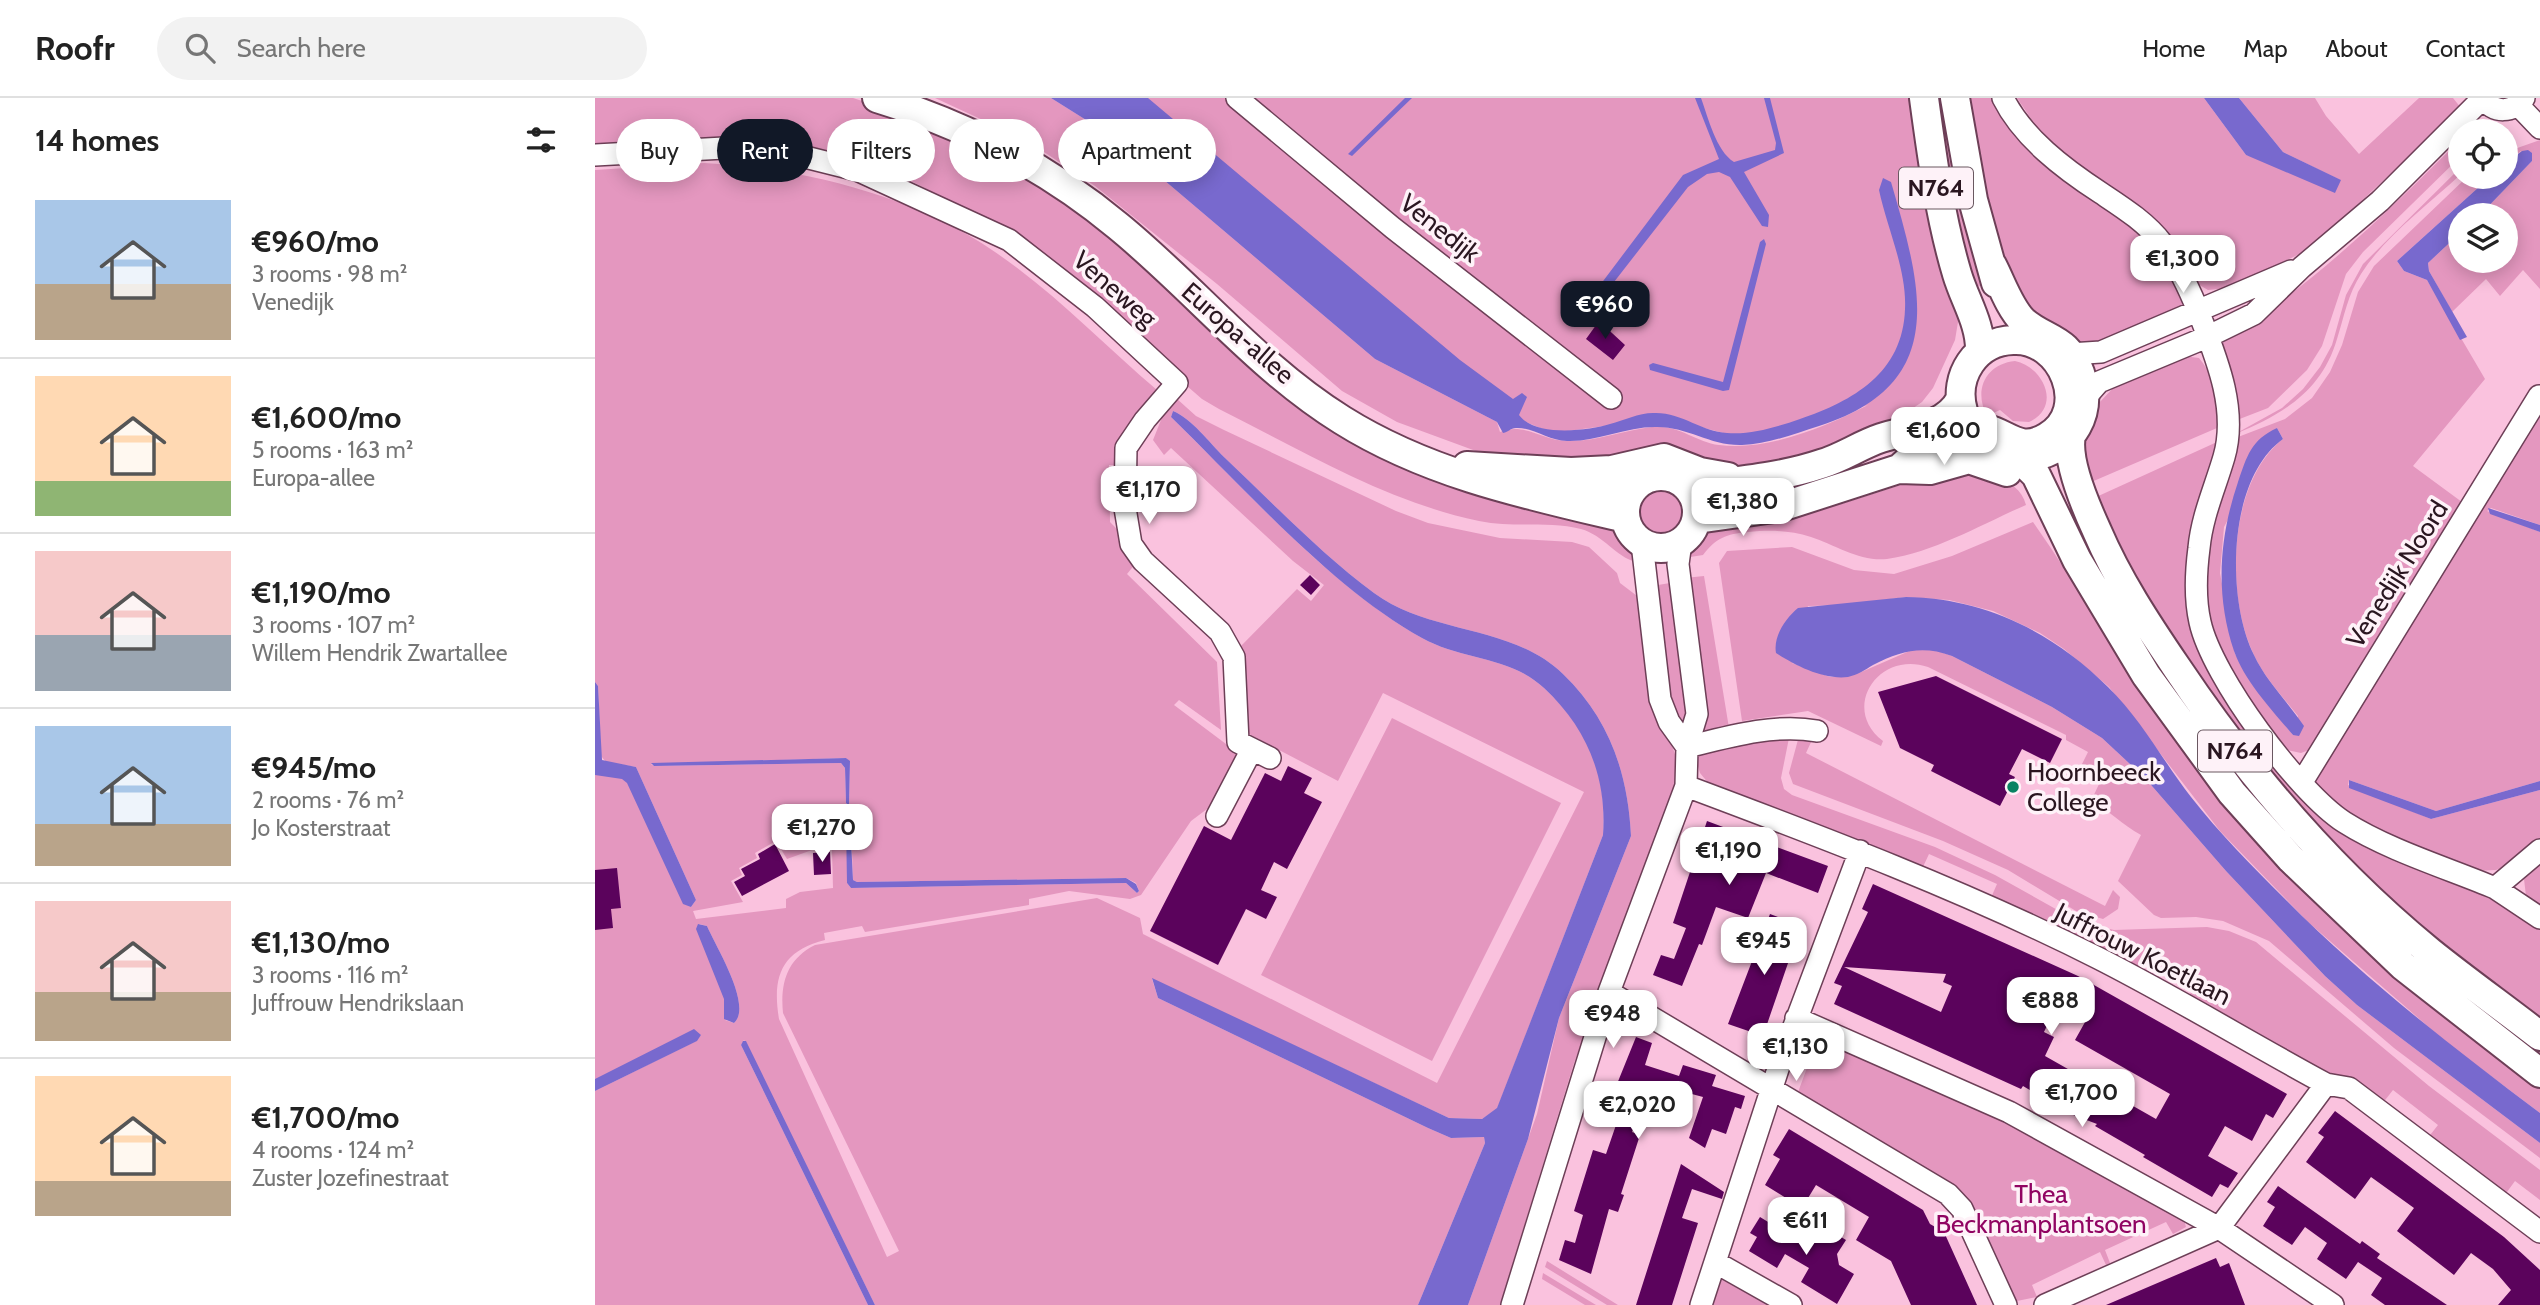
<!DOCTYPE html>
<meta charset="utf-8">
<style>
:root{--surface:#fff;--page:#f2f2f2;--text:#222;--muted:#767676;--line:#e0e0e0;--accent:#111827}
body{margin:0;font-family:Cabin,sans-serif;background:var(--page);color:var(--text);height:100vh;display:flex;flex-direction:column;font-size:26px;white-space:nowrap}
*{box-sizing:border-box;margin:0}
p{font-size:23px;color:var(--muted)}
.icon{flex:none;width:38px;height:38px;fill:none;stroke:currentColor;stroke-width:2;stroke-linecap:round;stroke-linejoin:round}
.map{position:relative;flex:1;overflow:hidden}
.drawer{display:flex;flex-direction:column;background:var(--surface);width:595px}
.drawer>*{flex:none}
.guide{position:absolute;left:21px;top:21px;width:665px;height:63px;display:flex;gap:14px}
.fabs{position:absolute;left:1853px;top:21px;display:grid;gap:14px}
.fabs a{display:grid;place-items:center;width:70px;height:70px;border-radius:50%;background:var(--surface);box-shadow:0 4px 18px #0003;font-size:35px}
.price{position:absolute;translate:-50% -60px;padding:0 16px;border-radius:14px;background:#fff;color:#222;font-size:23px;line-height:46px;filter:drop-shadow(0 2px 4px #0008)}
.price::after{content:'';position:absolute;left:50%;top:42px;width:21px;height:16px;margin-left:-10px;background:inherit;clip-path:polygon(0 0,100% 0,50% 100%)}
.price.current{background:var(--accent);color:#fff}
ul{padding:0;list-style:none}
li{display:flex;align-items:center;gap:21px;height:175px;padding:0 35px}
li+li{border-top:2px solid var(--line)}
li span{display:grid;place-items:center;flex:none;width:196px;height:140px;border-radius:0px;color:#555}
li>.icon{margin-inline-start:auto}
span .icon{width:84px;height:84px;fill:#fffc;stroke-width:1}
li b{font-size:30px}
h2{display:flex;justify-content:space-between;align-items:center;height:84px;padding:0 35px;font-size:30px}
.chip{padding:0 24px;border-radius:32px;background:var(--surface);box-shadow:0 4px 18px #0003;font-size:24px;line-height:63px}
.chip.current{background:var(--accent);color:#fff}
header{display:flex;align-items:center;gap:42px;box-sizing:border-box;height:98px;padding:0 35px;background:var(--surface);border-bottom:2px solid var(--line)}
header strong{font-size:33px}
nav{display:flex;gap:38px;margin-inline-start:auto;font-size:24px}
.search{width:490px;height:63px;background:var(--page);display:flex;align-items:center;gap:18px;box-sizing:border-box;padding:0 24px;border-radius:38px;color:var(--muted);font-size:26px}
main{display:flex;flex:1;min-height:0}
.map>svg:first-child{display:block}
.green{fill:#e497bf;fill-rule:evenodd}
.water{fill:#7869ce}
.building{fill:#5b035c;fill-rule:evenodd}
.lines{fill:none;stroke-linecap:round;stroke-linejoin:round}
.minor-casing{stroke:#6d3f57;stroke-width:24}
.major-casing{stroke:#6d3f57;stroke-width:32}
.minor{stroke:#fff;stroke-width:21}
.major{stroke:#fff;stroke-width:28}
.poi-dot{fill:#088262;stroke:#fef2f8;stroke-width:2.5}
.labels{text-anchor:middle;stroke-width:7;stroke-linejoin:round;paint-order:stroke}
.shield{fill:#fef2f8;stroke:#6a5861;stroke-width:2}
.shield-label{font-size:24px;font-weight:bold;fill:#2a1620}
.street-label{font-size:26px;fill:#2a1620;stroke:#fef2f8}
.poi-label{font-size:26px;fill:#2a1620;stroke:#fef2f8;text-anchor:start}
.park-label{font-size:26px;fill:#900462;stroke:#fef2f8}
</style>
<header>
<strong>Roofr</strong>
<div class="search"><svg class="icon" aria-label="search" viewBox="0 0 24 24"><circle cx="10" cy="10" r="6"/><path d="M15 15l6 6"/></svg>Search here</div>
<nav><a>Home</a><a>Map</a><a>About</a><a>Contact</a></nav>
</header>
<main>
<section class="drawer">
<h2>14 homes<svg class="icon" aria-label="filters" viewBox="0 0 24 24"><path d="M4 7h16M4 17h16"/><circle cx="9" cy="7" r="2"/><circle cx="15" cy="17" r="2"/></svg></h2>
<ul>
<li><span style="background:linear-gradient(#a9c7e8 60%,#b9a48a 0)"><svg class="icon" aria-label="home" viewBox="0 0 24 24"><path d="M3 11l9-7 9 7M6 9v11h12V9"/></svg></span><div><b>€960/mo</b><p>3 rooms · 98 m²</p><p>Venedijk</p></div></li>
<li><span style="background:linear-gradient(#ffd9b3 75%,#8fb573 0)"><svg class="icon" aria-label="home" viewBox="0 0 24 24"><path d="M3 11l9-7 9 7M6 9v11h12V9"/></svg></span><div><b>€1,600/mo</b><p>5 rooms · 163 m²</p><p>Europa-allee</p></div></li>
<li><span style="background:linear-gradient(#f6c9c9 60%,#9aa5b1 0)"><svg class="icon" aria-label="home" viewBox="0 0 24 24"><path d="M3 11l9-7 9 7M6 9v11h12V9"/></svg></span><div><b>€1,190/mo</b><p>3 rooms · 107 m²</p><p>Willem Hendrik Zwartallee</p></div></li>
<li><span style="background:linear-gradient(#a9c7e8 70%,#b9a48a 0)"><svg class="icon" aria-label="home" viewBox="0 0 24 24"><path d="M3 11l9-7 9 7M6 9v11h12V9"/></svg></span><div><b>€945/mo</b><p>2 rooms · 76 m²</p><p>Jo Kosterstraat</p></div></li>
<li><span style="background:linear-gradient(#f6c9c9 65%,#b9a48a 0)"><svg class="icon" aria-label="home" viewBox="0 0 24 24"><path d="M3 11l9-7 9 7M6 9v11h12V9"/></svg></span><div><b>€1,130/mo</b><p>3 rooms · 116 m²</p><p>Juffrouw Hendrikslaan</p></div></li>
<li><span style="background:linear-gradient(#ffd9b3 75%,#b9a48a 0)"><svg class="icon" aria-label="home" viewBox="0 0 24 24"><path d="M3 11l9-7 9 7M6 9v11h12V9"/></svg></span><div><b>€1,700/mo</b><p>4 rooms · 124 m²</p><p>Zuster Jozefinestraat</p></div></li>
</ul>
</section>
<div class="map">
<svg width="1945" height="1207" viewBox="0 0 1945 1207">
<rect width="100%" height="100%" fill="#fac2de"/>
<path class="green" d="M0 0H258L341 27 480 105 711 308 1013 425C1029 435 1038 444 1039 463 1023 460 1008 437 986 431 953 423 918 430 884 423 792 404 708 353 624 311L607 301 412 132 318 84 274 67 0 49Z
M340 0H456L507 32 543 60 780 261 902 324 905 334C930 324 948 343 972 343 1002 344 1028 332 1057 329 1084 326 1100 344 1124 347 1173 353 1230 329 1273 307L1155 342 1071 320 957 335 914 317 493 0H1316L1364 218 1360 242 1338 290 1327 304 1305 319 1257 342 1197 361 1127 371 889 356 802 324 747 293 622 186 500 88 431 42Z
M1334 0H1349L1391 186 1376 191Z
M1370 0H1401L1562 151 1588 199 1587 211 1495 248 1481 244 1433 215 1408 161 1391 113Z
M1422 0H1609L1651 57 1745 82 1688 54 1644 0H1720L1731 18 1764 56 1824 0H1858L1866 10 1715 151 1633 190 1613 192 1601 185 1575 137 1557 118 1473 59 1441 28Z
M1865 42V59L1768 154 1751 176 1727 248 1712 272 1673 310 1642 322 1643 309 1623 245C1715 191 1790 116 1865 42Z
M1945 42V191L1928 172 1905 198 1891 181 1857 214 1834 173 1833 165 1865 135 1866 163H1911V117H1885L1937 63 1926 53 1911 65V54Z
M109 65C210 71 315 96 400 154 459 194 508 246 562 292 544 320 531 332 527 367H514L515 424 525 434 528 452 541 465 532 476 622 564 626 632 584 602 579 607 643 655 642 662 620 705 596 723 546 797 535 801 474 793 434 801V807L270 834 267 828 229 835 230 842C186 853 177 879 184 921L292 1159 304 1153 188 915C185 885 192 861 220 847L502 800 545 820 548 836 842 985 989 694 788 595 743 683 652 635 646 548 702 491 716 503 729 487 698 463 576 350 569 357 558 342 568 317 581 300 601 318 629 332 801 413 833 425 905 440 977 444 994 449 1022 475 1025 485 1046 501 1052 575 1083 665 1081 697 1045 785 979 965 905 1207H873L942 1016 964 920 1036 738C1033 675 1014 620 968 576 916 526 836 537 779 495 725 455 678 405 629 359 615 345 596 320 578 313L576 319C651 392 736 489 827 540 866 562 915 558 949 590 994 631 1012 677 1008 737L902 1011 887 1021 854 1020 557 881 563 900 833 1030 856 1040 889 1039 890 1045 823 1207H280L149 942 146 947 273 1207H0V993L101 943 106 937 0 987V643L2 664 32 670 96 809 101 802 41 669 11 664 6 658 3 588 0 584V72ZM251 660 255 664 254 708 251 705 250 670 246 665 59 668 56 666ZM253 723 256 725 258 782 262 784 531 780 541 785 544 793 542 795 531 785 256 790 252 785ZM181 743 192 761 217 752H237L238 790 205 794 191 801V810L101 821 98 813 148 804 136 783 147 777 144 770 162 760 160 755ZM104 826 112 828C121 849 158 908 139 925L130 922 135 920 138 900Z
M1865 70V77C1833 107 1790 138 1766 176 1753 196 1749 219 1742 241 1727 293 1687 317 1640 336L1687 310 1708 291 1725 269 1737 247 1751 197 1768 166Z
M1872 79H1895L1802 163 1809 173 1832 182 1890 281 1818 368 1871 407 1722 649 1706 655 1692 652C1645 590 1600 530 1611 448 1615 415 1629 381 1638 349L1643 339 1690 321 1717 300 1735 274 1747 247 1763 194 1779 168ZM1682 330 1688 341C1633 384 1630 498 1659 557 1669 579 1688 599 1703 618L1698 637 1658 587 1640 556 1625 475 1629 429Z
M1589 258 1604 260C1619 278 1629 307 1622 330L1494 385 1483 365 1491 327 1503 306 1522 286Z
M1420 263C1449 269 1467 309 1434 324L1418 323 1405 312 1392 318C1378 292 1391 266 1420 263Z
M1945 313V427L1896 410 1892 413 1945 434V683L1841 713 1754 682 1753 687 1836 721 1945 692V741L1914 767 1901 772 1880 773 1766 724 1744 711 1720 685 1721 673Z
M1622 344 1594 504 1693 679 1897 800 1945 832V922L1826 833 1741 756 1648 644 1545 494 1499 400Z
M1356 371C1382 376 1423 376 1431 407 1387 426 1340 454 1292 461 1266 464 1240 447 1216 439 1194 432 1175 432 1153 434 1131 436 1121 440 1108 457L1089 460 1099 442 1110 431 1246 406Z
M1041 414a24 24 0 1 1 48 0a24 24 0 1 1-48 0Z
M1438 424C1485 491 1525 562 1571 629 1675 777 1799 885 1945 988V1015L1852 945 1713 824 1625 733 1514 589 1469 551 1445 535 1398 513 1354 502 1311 499 1249 507 1213 508 1197 565 1235 579H1247L1264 575 1319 551H1338L1357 558 1457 609 1507 640 1550 680 1631 773 1730 878 1762 907 1945 1045V1060L1799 950 1674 843 1628 823 1601 819 1566 820 1559 817 1523 783 1546 737C1527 727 1513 711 1496 703L1505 684 1484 672 1493 654 1471 642V637L1333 569C1283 552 1245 611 1288 643L1286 648 1213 613 1147 623 1124 465 1132 453 1197 449 1259 472 1299 476 1357 458Z
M1109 478 1134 630 1110 633 1105 627 1090 480Z
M1081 484 1094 603 1090 628 1077 618 1057 488Z
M797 620 966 705 837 963 666 877Z
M1204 638 1217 642 1211 655 1510 808 1518 792 1525 799 1523 811 1508 821 1481 813 1413 772 1348 743 1198 686 1194 675Z
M1194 640 1186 680 1189 691 1197 697 1340 749 1400 777 1484 824 1519 832 1612 829 1634 833 1661 844 1834 988 1945 1072V1102L1920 1083 1909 1098 1832 1041 1843 1027 1798 992 1787 1006 1747 978 1726 975 1593 900 1600 886 1550 857 1541 871 1395 802 1402 786 1334 756 1327 771 1114 686 1105 675 1101 661 1108 653Z
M1945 765V808L1931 798 1929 781Z
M1224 937 1424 1027 1589 1122 1591 1129 1578 1136 1571 1124 1510 1152 1515 1165 1511 1167 1505 1154 1437 1187 1442 1199 1422 1203 1416 1198 1375 1111 1202 997Z
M952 1163 1023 1207H1012L950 1169Z
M948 1175 1001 1207H990L947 1181Z
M1128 1178 1180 1207H1114L1122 1182Z"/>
<path class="water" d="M456 0H553L865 262 918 301 927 295 932 299 924 317C940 339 992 333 1015 326 1030 322 1045 314 1061 315 1087 315 1108 334 1132 335 1156 337 1182 329 1205 321 1258 303 1308 275 1310 211 1312 172 1292 130 1284 92L1288 80 1296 84C1326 188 1357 286 1224 328 1199 336 1173 346 1147 347 1115 348 1092 328 1060 329 1030 329 1002 344 972 343 954 343 938 329 921 330 915 330 914 334 908 335L902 324 780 261 543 60 507 32Z
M810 0H817L757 58 753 56Z
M1100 0H1106C1113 19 1121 53 1139 64L1180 52 1181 45 1169 0H1175L1189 55 1149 74 1174 117 1173 129 1167 128 1135 79 1124 74 1112 76 1093 89 984 229 980 224 981 219 1088 77 1124 61Z
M1609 0H1644L1688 54 1746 82 1740 95 1651 57Z
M1933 52 1937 55V63L1885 117H1866L1865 135 1833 165 1834 173 1872 239 1865 242 1832 182 1809 173 1802 163 1895 79H1911V65L1927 53Z
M1169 141 1171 146 1134 292 1128 293 1055 272 1054 267 1058 265 1128 284 1165 144Z
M578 313C596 320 615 345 629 359 678 405 725 455 779 495 836 537 916 526 968 576 1014 620 1033 675 1036 738L964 920 933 1041 873 1207H823L890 1045 889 1039 856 1040 833 1030 563 900 557 880 854 1020 887 1021 902 1010 1008 737C1012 679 992 630 949 590 915 558 866 562 827 540 738 491 649 390 576 319Z
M1682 330 1688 341C1632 381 1631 501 1659 557 1671 583 1693 604 1709 628L1704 638 1698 637C1677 612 1650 584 1639 553 1620 496 1624 440 1643 384 1652 358 1656 342 1682 330Z
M1893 410 1945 427V434L1895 416Z
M1311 499C1389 500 1458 534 1513 589 1546 621 1568 663 1596 699 1624 735 1657 768 1689 800 1768 880 1856 948 1945 1015V1045L1762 907 1730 878 1631 773 1550 680 1507 640 1457 609 1357 558C1327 547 1306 553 1278 567 1270 572 1262 577 1253 579 1229 582 1201 568 1181 555 1178 538 1191 520 1203 510Z
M0 584 3 588 7 662 41 669 101 802 96 809 88 806 32 685 27 681 0 677Z
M251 660 255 663 254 708 251 705 250 670 246 665 59 668 56 665Z
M1754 682 1841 713 1945 683V692L1836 721 1754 690Z
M255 723 258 782 262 784 531 780 541 786 544 793 542 795 531 785 256 790 252 785 251 726Z
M103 826 112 828C121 849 158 908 139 925L129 921V901L101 831Z
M99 931 106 937 102 943 0 993V981Z
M148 943H151L280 1207H273L146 947Z"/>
<path class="building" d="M1004 223 1030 247 1018 262 991 241Z
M715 477 725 487 716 497 705 487Z
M1341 578 1467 641 1455 665 1427 651 1414 676 1420 679 1405 708 1336 673 1339 667 1305 650 1283 594Z
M693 668 717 680 709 695 727 704 692 771 679 764 666 792 682 799 671 821 651 811 623 867 555 833 609 728 636 742 670 675 686 683Z
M1112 723 1233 768 1223 795 1171 775 1153 820 1121 809 1107 847 1104 846 1087 888 1058 877 1066 857 1079 861 1091 830 1078 825Z
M180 746 194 773 147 798 139 784 150 778 146 771 165 761 163 756Z
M235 754 236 776 219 777 218 755Z
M22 770 26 810 16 811 18 830 0 832V772Z
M1278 786 1483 878 1692 996 1678 1020 1671 1016 1657 1043 1630 1028 1613 1058 1643 1075 1633 1090 1625 1086 1617 1099 1548 1059 1550 1057 1500 1028 1502 1026 1473 1015 1428 988 1426 991 1239 906 1247 888 1239 885 1273 814 1267 811ZM1249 869 1351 876 1348 884 1357 888 1346 914ZM1465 900 1494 917 1480 942 1575 996 1561 1021 1450 958 1459 939 1449 934Z
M1175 816 1197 824 1194 833 1203 836 1168 938 1133 926Z
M1041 939 1057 945 1050 967 1084 978 1088 967 1121 977 1117 988 1150 998 1146 1011 1140 1009 1131 1036 1117 1031 1110 1050 1094 1040 1108 999 1078 991 1071 1011 1048 1003 1037 1034 1045 1037 1026 1096 1029 1097 1023 1114 1014 1111 996 1176 964 1162 970 1142 980 1145 988 1117 979 1113 998 1052 1011 1056 1021 1027 1007 1023Z
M1740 1013 1909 1139 1945 1172V1207H1903L1916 1192 1898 1171 1876 1155 1859 1177 1802 1133 1819 1110 1776 1079 1760 1101 1711 1064 1729 1039 1723 1035Z
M1194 1031 1328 1112 1335 1126 1349 1134 1382 1207H1316L1296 1163 1261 1142 1274 1119 1221 1087 1207 1110 1170 1087 1185 1061 1178 1057Z
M1086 1066 1129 1094 1127 1101 1097 1091 1087 1120 1103 1125 1077 1207H1041Z
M1683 1088 1765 1146 1767 1143 1785 1156 1782 1160 1852 1207H1790L1776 1197 1787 1180 1763 1164 1751 1181 1722 1161 1732 1145 1710 1129 1697 1147 1668 1128 1680 1109 1672 1104Z
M1165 1119 1212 1148 1225 1126 1251 1142 1242 1156 1244 1167 1259 1176 1242 1206 1206 1184 1214 1170 1190 1156 1182 1170 1154 1153 1162 1139 1155 1135Z
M1621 1160 1625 1169 1634 1165 1650 1207H1511Z"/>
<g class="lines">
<defs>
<path id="minor" d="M642 0 798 130 1016 300
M1408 0C1428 40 1469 71 1506 95 1527 109 1551 124 1567 145 1582 164 1595 193 1604 215 1621 259 1643 311 1629 359 1620 390 1607 418 1604 450 1601 473 1600 502 1605 524 1617 579 1703 694 1749 724 1793 752 1852 770 1900 790L1945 752
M1888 0C1899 16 1918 15 1929 0
M1923 7 1945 30
M0 57 129 50 214 60 262 72 414 142 500 209 582 285 550 322 531 350 530 410 536 446 548 463 625 534 639 559 643 644 675 660
M1475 256 1506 254 1696 173
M1489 301 1504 284 1612 239 1659 216 1707 169 1785 103 1888 0
M1047 445 1065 601 1074 624 1092 649
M1092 649C1132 639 1180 625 1222 633
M1707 684 1944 298
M1091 688C1230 740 1370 793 1503 860 1580 899 1655 945 1731 986L1754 990 1945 1134
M622 718 657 651
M1900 790 1945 820
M1014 894 1353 1096 1367 1111 1411 1207
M1201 920 1414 1014 1624 1130 1738 1207
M1120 1164 1196 1207
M917 1207 1014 894 1091 688 1092 649 1102 616 1083 466 1086 444
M1106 1207 1184 968 1265 753
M1450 1207 1624 1130 1731 986"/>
<path id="major" d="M282 0C370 27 452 69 523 128 599 190 663 270 747 322 833 376 932 397 1030 420
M1329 0C1337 59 1345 119 1362 176 1370 203 1386 226 1385 254
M1360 0 1378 102 1401 185
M1476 337C1471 362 1491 409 1502 433 1523 482 1552 526 1582 570 1653 676 1736 773 1835 854 1871 883 1909 910 1945 938
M1423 359 1441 377 1482 462 1551 577 1637 695 1696 761 1808 868 1945 975
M872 368 976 374 1017 372 1069 360 1105 374 1133 379
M1304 371 1326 351 1371 334C1377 333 1385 329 1392 331 1415 337 1425 355 1452 339 1498 312 1467 239 1418 242 1381 243 1358 278 1368 313 1391 395 1513 360 1485 275 1473 239 1451 243 1428 223 1414 209 1406 184 1397 167
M1304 371 1335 372 1374 361 1412 374
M1030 414a36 36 0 1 1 72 0a36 36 0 1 1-72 0Z
M953 387 1037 391
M1094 390C1137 383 1185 380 1226 366 1247 360 1265 347 1286 340 1313 331 1350 330 1365 302
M1102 421 1186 409 1322 365"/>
</defs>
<use href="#minor" class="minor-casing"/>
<use href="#major" class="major-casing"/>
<use href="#minor" class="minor"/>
<use href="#major" class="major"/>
</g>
<circle class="poi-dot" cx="1418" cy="689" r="7"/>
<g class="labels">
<g class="shield">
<rect x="1304" y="69.5" width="74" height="41" rx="5"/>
<rect x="1603" y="632.5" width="74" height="41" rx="5"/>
</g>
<g class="shield-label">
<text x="1341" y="98">N764</text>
<text x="1640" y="661">N764</text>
</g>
<g class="street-label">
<text transform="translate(845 130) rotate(38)" y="9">Venedijk</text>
<text transform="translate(520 191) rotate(41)" y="9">Veneweg</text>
<text transform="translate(643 235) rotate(41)" y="9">Europa-allee</text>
<text transform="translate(1802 476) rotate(-58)" y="9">Venedijk Noord</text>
<text transform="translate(1548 856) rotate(27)" y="9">Juffrouw Koetlaan</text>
</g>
<g class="poi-label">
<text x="1432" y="683">Hoornbeeck<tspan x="1432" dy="30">College</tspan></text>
</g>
<g class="park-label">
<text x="1446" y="1105">Thea<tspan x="1446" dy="30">Beckmanplantsoen</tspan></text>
</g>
</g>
</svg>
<div class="fabs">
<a><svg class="icon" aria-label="locate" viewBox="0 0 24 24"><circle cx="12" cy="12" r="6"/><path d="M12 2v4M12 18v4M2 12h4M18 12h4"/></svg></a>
<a><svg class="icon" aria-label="layers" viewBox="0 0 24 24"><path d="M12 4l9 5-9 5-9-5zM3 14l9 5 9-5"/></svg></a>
</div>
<b class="price" style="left:1588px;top:197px">€1,300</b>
<b class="price current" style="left:1010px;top:243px">€960</b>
<b class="price" style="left:1349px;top:369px">€1,600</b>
<b class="price" style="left:554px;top:428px">€1,170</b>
<b class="price" style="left:1148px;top:440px">€1,380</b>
<b class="price" style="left:227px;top:766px">€1,270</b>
<b class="price" style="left:1134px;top:789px">€1,190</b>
<b class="price" style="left:1169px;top:879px">€945</b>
<b class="price" style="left:1456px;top:939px">€888</b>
<b class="price" style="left:1018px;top:952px">€948</b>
<b class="price" style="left:1201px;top:985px">€1,130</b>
<b class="price" style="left:1487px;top:1031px">€1,700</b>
<b class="price" style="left:1043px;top:1043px">€2,020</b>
<b class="price" style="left:1211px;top:1159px">€611</b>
<div class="guide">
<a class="chip">Buy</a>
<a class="chip current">Rent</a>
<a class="chip">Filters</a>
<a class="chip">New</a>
<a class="chip">Apartment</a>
</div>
</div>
</main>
